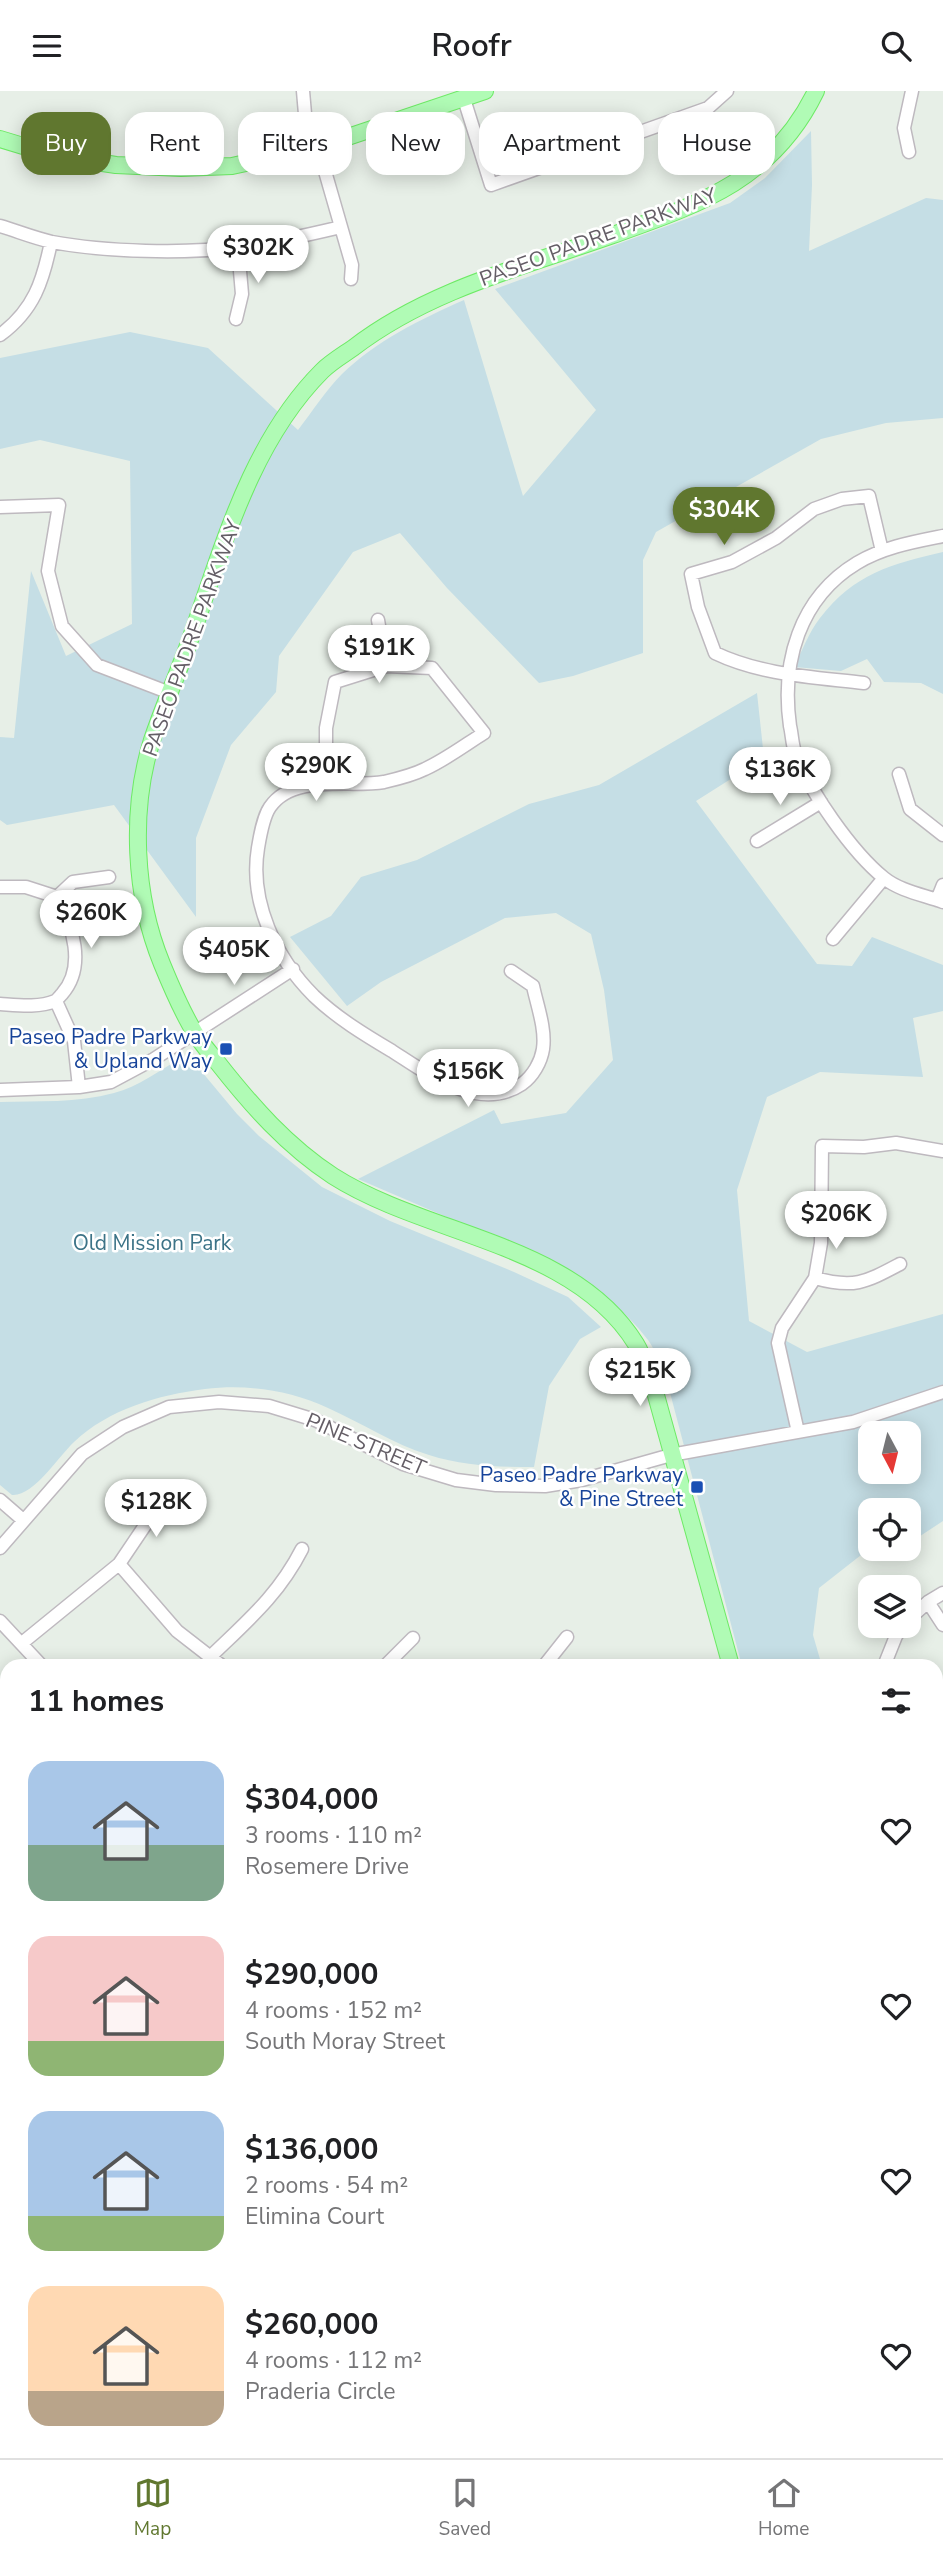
<!DOCTYPE html>
<meta charset="utf-8">
<style>
:root{--surface:#fff;--page:#f6f6f6;--text:#202124;--muted:#757577;--line:#e0e0e0;--accent:#60772f}
body{margin:0;font-family:"Nunito Sans",sans-serif;background:var(--page);color:var(--text);height:100vh;display:flex;flex-direction:column;font-size:26px;white-space:nowrap}
*{box-sizing:border-box;margin:0}
p{font-size:23px;color:var(--muted)}
.icon{flex:none;width:38px;height:38px;fill:none;stroke:currentColor;stroke-width:2;stroke-linecap:round;stroke-linejoin:round}
.map{position:relative;flex:1;overflow:hidden}
.side{position:absolute;left:0px;top:1568px;width:943px;height:800px;display:flex;flex-direction:column;background:var(--surface);border-radius:21px 21px 0 0;box-shadow:0 4px 18px #0003}
.side>*{flex:none}
.banner{position:absolute;left:21px;top:21px;width:901px;height:63px;display:flex;gap:14px}
.needle{width:46px;rotate:173deg}
.buttons{position:absolute;left:858px;top:1330px;display:grid;gap:14px}
.buttons a{display:grid;place-items:center;width:63px;height:63px;border-radius:14px;background:var(--surface);box-shadow:0 4px 18px #0003;font-size:35px}
.price{position:absolute;translate:-50% -60px;padding:0 16px;border-radius:24px;background:#fff;color:#222;font-size:23px;line-height:46px;filter:drop-shadow(0 2px 4px #0008)}
.price::after{content:'';position:absolute;left:50%;top:42px;width:21px;height:16px;margin-left:-10px;background:inherit;clip-path:polygon(0 0,100% 0,50% 100%)}
.price.selected{background:var(--accent);color:#fff}
ul{padding:0;list-style:none}
li{display:flex;align-items:center;gap:21px;height:175px;padding:0 28px}
li span{display:grid;place-items:center;flex:none;width:196px;height:140px;border-radius:21px;color:#555}
li>.icon{margin-inline-start:auto}
span .icon{width:84px;height:84px;fill:#fffc;stroke-width:1}
li b{font-size:30px}
h2{display:flex;justify-content:space-between;align-items:center;height:84px;padding:0 28px;font-size:30px}
.chip{padding:0 24px;border-radius:21px;background:var(--surface);box-shadow:0 4px 18px #0003;font-size:24px;line-height:63px}
.chip.selected{background:var(--accent);color:#fff}
header{display:flex;justify-content:space-between;align-items:center;height:91px;padding:0 28px;background:var(--surface);font-size:32px;font-weight:600}
.menu{display:flex;justify-content:space-around;align-items:center;height:98px;border-top:2px solid var(--line);background:var(--surface);font-size:19px;color:var(--muted)}
.menu a{display:grid;justify-items:center;gap:4px}
.menu .selected{color:var(--accent)}
.map>svg:first-child{display:block}
.education{fill:#d5dfd5}
.green{fill:#c5dee5;fill-rule:evenodd}
.lines{fill:none;stroke-linecap:round;stroke-linejoin:round}
.stream{stroke:#dfabfa;stroke-width:2.5}
.minor-casing{stroke:#beb9bf;stroke-width:15}
.major-casing{stroke:#6dea65;stroke-width:18}
.minor{stroke:#fff;stroke-width:12}
.major{stroke:#b0fbb5;stroke-width:16}
.transit-dot{fill:#1a4fb4;stroke:#fff;stroke-width:2.5}
.labels{text-anchor:middle;stroke-width:5;stroke-linejoin:round;paint-order:stroke}
.street-label{font-size:21px;fill:#645e66;stroke:#fff}
.transit-label{font-size:21px;fill:#164399;stroke:#fff;text-anchor:end}
.park-label{font-size:21px;fill:#3c7387;stroke:#fff}
</style>
<header><svg class="icon" aria-label="menu" viewBox="0 0 24 24"><path d="M4 6h16M4 12h16M4 18h16"/></svg>Roofr<svg class="icon" aria-label="search" viewBox="0 0 24 24"><circle cx="10" cy="10" r="6"/><path d="M15 15l6 6"/></svg></header>
<div class="map">
<svg width="943" height="2367" viewBox="0 0 943 2367">
<rect width="100%" height="100%" fill="#e7efe7"/>
<path class="education" d="M0 2028 7 2033V2285L0 2288Z"/>
<path class="green" d="M811 40 812 94 809 160 926 107 943 109V327L886 332 821 348 656 441 643 469V562L573 585 539 592 447 497 400 442 353 461 279 565 276 601 231 654 196 747V826L114 714 7 734 0 729V646L14 647 31 480 66 565 132 533 130 370 40 349 0 358V267L130 241 208 257 298 339C312 321 326 299 342 283 376 250 421 228 464 209L523 405 596 319 495 198 730 112 765 87Z
M943 461V603L921 592 884 591 867 568 841 580 794 576C802 560 809 541 820 527 854 483 891 473 943 461Z
M757 602 764 667 696 710 817 873 852 875 872 846 943 874V920L913 927 923 986 820 981 767 1006 737 1099 749 1230 807 1261 943 1223V1430L908 1453V1419H870V1457L819 1497 813 1544 822 1575H742L668 1294C662 1280 657 1261 648 1249 622 1215 588 1190 551 1171L358 1088 494 1019 501 1033 566 1022 613 969 604 899 591 843 556 822 505 827 381 891 347 915 290 846 331 825 361 786 417 769 529 713 599 694ZM870 1342H908V1381H870Z
M181 967 192 969 237 1023 259 1045 322 1096 390 1130 514 1181 568 1206 601 1236 580 1248 549 1295 534 1376C498 1376 463 1375 429 1364 393 1353 362 1332 328 1317 289 1299 247 1293 205 1298 158 1304 109 1318 74 1351 59 1365 33 1406 12 1404L0 1394V1011C38 1010 77 1012 114 1002 138 996 160 979 181 967Z
M0 1640 7 1647V1838L0 1824Z
M943 1774V2005L936 1996V1777Z
M7 2002V2033L0 2028V2006Z"/>
<g class="lines">
<path class="stream" d="M936 1941 943 1940"/>
<defs>
<path id="minor" d="M303 0 305 23 309 35
M464 8 491 94 708 17 727 0
M318 56 352 174 351 188
M909 61 904 37 912 0
M0 135C17 140 34 147 52 151 106 161 185 163 240 156 274 152 307 144 341 136
M236 228 242 203 238 157
M0 244C34 219 43 190 51 151
M0 416 59 414 48 480 62 535 97 574 170 602
M943 445C913 451 884 456 857 472 799 507 781 572 790 635 792 643 792 653 795 661 809 700 852 761 884 787 900 800 924 804 943 811
M378 529 386 575
M864 592C813 586 761 584 715 562L698 516 691 483 732 471 776 447 814 418 842 408 869 405 882 460
M899 683 910 718 943 744
M326 693V637L335 591 386 575 432 577 484 642C465 654 445 669 425 678 413 684 397 688 384 691 350 697 293 682 270 716 263 726 260 745 258 757 249 811 276 867 314 905 337 927 365 944 392 960 428 983 479 1022 522 993 533 985 541 971 543 958 546 938 537 914 533 895L511 880
M757 750 821 711
M0 796H26L57 806C73 835 86 876 62 903 60 905 57 909 55 910 39 917 16 914 0 913
M57 806 73 791 109 786
M937 809 943 794
M833 848 884 787
M56 910 74 950 79 996
M0 999 79 996 111 991 154 968 293 878
M815 1187C854 1198 866 1191 900 1173
M798 1341 778 1252 782 1237 815 1187 821 1152 822 1055 864 1056 896 1052 943 1060
M0 1409 23 1429
M0 1457 82 1363 123 1336 169 1316 219 1311 269 1315 315 1329 403 1373 456 1389 496 1394 545 1395 582 1389 671 1364 853 1331 943 1301
M119 1473 177 1540 222 1575
M928 1511 943 1534
M908 1529 928 1511 943 1502
M0 1530 42 1575
M22 1552 119 1473 148 1430 164 1416 181 1409
M209 1567C246 1531 278 1505 302 1458
M385 1575 413 1547
M544 1575 567 1546
M884 1575 896 1545 903 1535
M0 1936 7 1934
M936 2147 943 2145
M0 2340 7 2337
M373 2361 375 2367
M487 2361 489 2367
M598 2361 600 2367
M736 2361 737 2367
M918 2361 920 2367
M218 2367 234 2361"/>
<path id="major" d="M0 48 56 65 116 74 181 77 232 75 318 56 485 0
M731 1575 654 1297C648 1283 644 1266 636 1253 574 1152 427 1145 333 1085 287 1055 251 1014 218 972 210 962 201 952 195 942 182 921 171 895 162 873 134 805 130 719 152 649 162 619 175 589 186 560 221 464 248 354 322 280 331 271 343 264 353 257 428 199 525 175 613 144 700 113 773 89 816 0
M936 1861 943 1869"/>
</defs>
<use href="#minor" class="minor-casing"/>
<use href="#major" class="major-casing"/>
<use href="#minor" class="minor"/>
<use href="#major" class="major"/>
</g>
<g class="transit-dot">
<rect x="219" y="951" width="14" height="14" rx="3.5"/>
<rect x="690" y="1389" width="14" height="14" rx="3.5"/>
</g>
<g class="labels">
<g class="street-label">
<text transform="translate(598 146) rotate(-20)" y="7">PASEO PADRE PARKWAY</text>
<text transform="translate(192 547) rotate(-70)" y="7">PASEO PADRE PARKWAY</text>
<text transform="translate(366 1353) rotate(23)" y="7">PINE STREET</text>
</g>
<g class="transit-label">
<text x="212" y="953">Paseo Padre Parkway<tspan x="212" dy="24">&amp; Upland Way</tspan></text>
<text x="683" y="1391">Paseo Padre Parkway<tspan x="683" dy="24">&amp; Pine Street</tspan></text>
</g>
<g class="park-label">
<text x="152" y="1159">Old Mission Park</text>
</g>
</g>
</svg>
<div class="buttons">
<a><svg class="needle" viewBox="-14 -14 28 28"><path d="M0-13l5 13h-10z" fill="#e53935"/><path d="M0 13l5-13h-10z" fill="#757577"/></svg></a>
<a><svg class="icon" aria-label="locate" viewBox="0 0 24 24"><circle cx="12" cy="12" r="6"/><path d="M12 2v4M12 18v4M2 12h4M18 12h4"/></svg></a>
<a><svg class="icon" aria-label="layers" viewBox="0 0 24 24"><path d="M12 4l9 5-9 5-9-5zM3 14l9 5 9-5"/></svg></a>
</div>
<b class="price" style="left:258px;top:194px">$302K</b>
<b class="price selected" style="left:724px;top:456px">$304K</b>
<b class="price" style="left:379px;top:594px">$191K</b>
<b class="price" style="left:316px;top:712px">$290K</b>
<b class="price" style="left:780px;top:716px">$136K</b>
<b class="price" style="left:91px;top:859px">$260K</b>
<b class="price" style="left:234px;top:896px">$405K</b>
<b class="price" style="left:468px;top:1018px">$156K</b>
<b class="price" style="left:836px;top:1160px">$206K</b>
<b class="price" style="left:640px;top:1317px">$215K</b>
<b class="price" style="left:156px;top:1448px">$128K</b>
<div class="banner">
<a class="chip selected">Buy</a>
<a class="chip">Rent</a>
<a class="chip">Filters</a>
<a class="chip">New</a>
<a class="chip">Apartment</a>
<a class="chip">House</a>
</div>
<section class="side">
<h2>11 homes<svg class="icon" aria-label="filters" viewBox="0 0 24 24"><path d="M4 7h16M4 17h16"/><circle cx="9" cy="7" r="2"/><circle cx="15" cy="17" r="2"/></svg></h2>
<ul>
<li><span style="background:linear-gradient(#a9c7e8 60%,#7fa58c 0)"><svg class="icon" aria-label="home" viewBox="0 0 24 24"><path d="M3 11l9-7 9 7M6 9v11h12V9"/></svg></span><div><b>$304,000</b><p>3 rooms · 110 m²</p><p>Rosemere Drive</p></div><svg class="icon" aria-label="heart" viewBox="0 0 24 24"><path d="M12 20l-8-8c-3-5 5-10 8-4 3-6 11-1 8 4z"/></svg></li>
<li><span style="background:linear-gradient(#f6c9c9 75%,#8fb573 0)"><svg class="icon" aria-label="home" viewBox="0 0 24 24"><path d="M3 11l9-7 9 7M6 9v11h12V9"/></svg></span><div><b>$290,000</b><p>4 rooms · 152 m²</p><p>South Moray Street</p></div><svg class="icon" aria-label="heart" viewBox="0 0 24 24"><path d="M12 20l-8-8c-3-5 5-10 8-4 3-6 11-1 8 4z"/></svg></li>
<li><span style="background:linear-gradient(#a9c7e8 75%,#8fb573 0)"><svg class="icon" aria-label="home" viewBox="0 0 24 24"><path d="M3 11l9-7 9 7M6 9v11h12V9"/></svg></span><div><b>$136,000</b><p>2 rooms · 54 m²</p><p>Elimina Court</p></div><svg class="icon" aria-label="heart" viewBox="0 0 24 24"><path d="M12 20l-8-8c-3-5 5-10 8-4 3-6 11-1 8 4z"/></svg></li>
<li><span style="background:linear-gradient(#ffd9b3 75%,#b9a48a 0)"><svg class="icon" aria-label="home" viewBox="0 0 24 24"><path d="M3 11l9-7 9 7M6 9v11h12V9"/></svg></span><div><b>$260,000</b><p>4 rooms · 112 m²</p><p>Praderia Circle</p></div><svg class="icon" aria-label="heart" viewBox="0 0 24 24"><path d="M12 20l-8-8c-3-5 5-10 8-4 3-6 11-1 8 4z"/></svg></li>
</ul>
</section>
</div>
<nav class="menu">
<a class="selected"><svg class="icon" aria-label="map" viewBox="0 0 24 24"><path d="M3 6l6-2 6 2 6-2v14l-6 2-6-2-6 2zM9 4v14M15 6v14"/></svg>Map</a>
<a><svg class="icon" aria-label="saved" viewBox="0 0 24 24"><path d="M7 4h10v16l-5-4-5 4z"/></svg>Saved</a>
<a><svg class="icon" aria-label="home" viewBox="0 0 24 24"><path d="M3 11l9-7 9 7M6 9v11h12V9"/></svg>Home</a>
</nav>
